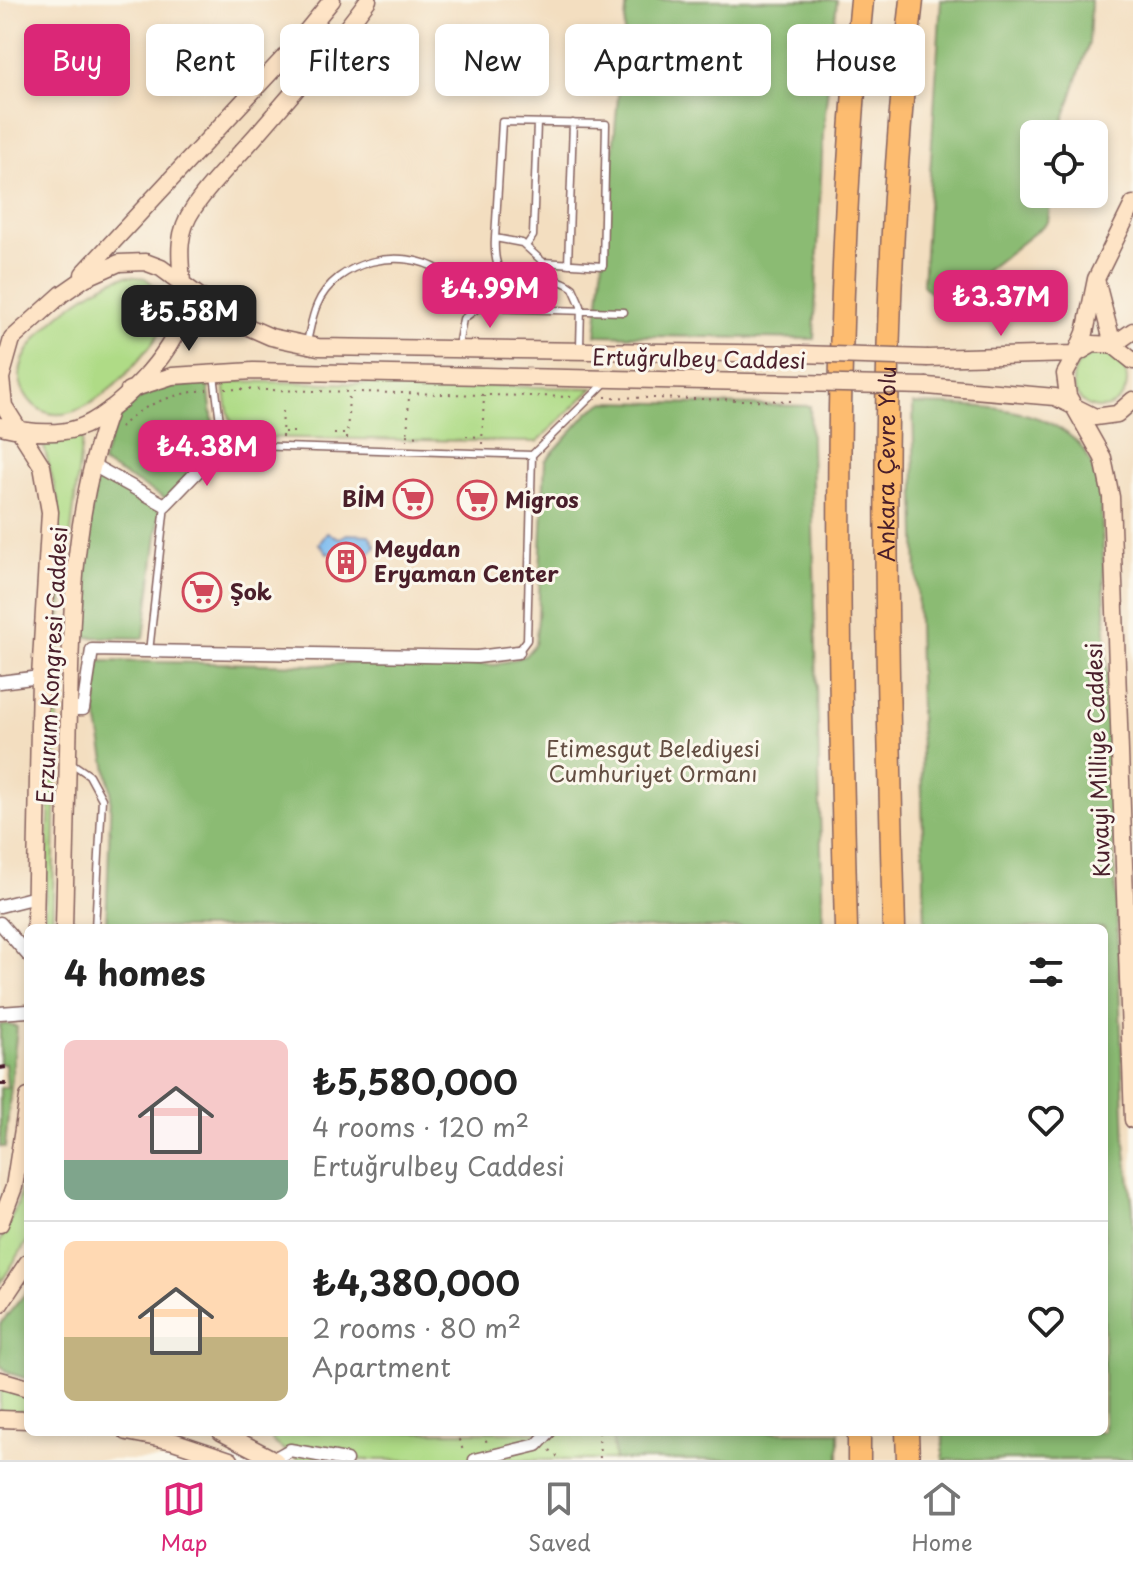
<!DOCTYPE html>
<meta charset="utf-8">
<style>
:root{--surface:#fff;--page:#f6f6f6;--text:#222;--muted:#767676;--line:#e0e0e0;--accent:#db2777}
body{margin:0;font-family:"Playpen Sans",sans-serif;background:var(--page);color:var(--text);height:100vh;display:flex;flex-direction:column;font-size:30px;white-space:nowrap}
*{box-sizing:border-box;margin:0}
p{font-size:26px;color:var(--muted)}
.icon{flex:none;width:44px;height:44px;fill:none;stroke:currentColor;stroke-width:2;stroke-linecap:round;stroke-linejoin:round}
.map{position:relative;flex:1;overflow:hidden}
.details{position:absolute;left:24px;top:924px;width:1084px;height:512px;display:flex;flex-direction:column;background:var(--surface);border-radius:12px;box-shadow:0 4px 12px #0003}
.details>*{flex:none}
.banner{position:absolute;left:24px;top:24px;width:1086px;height:72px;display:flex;gap:16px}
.tools{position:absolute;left:1020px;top:120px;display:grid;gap:16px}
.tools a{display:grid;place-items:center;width:88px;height:88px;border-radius:12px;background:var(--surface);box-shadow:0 4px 12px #0003;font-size:40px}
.price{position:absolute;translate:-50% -68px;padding:0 18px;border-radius:16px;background:var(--accent);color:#fff;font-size:26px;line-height:52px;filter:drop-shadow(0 2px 4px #0008)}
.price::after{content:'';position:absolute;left:50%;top:48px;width:24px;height:18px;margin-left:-12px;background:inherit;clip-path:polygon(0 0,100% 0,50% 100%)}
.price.active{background:#222;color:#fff}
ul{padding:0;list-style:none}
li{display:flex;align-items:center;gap:24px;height:200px;padding:0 40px}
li+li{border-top:2px solid var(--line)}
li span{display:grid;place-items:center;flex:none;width:224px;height:160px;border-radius:12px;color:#555}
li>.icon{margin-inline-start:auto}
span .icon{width:96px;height:96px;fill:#fffc;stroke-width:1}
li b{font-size:34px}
h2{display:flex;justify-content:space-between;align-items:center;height:96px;padding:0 40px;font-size:34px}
.chip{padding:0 28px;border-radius:12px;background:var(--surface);box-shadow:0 4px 12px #0003;font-size:28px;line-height:72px}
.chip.active{background:var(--accent);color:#fff}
.tabs{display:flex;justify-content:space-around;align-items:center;height:112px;border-top:2px solid var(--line);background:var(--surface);font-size:22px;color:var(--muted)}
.tabs a{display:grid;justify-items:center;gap:4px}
.tabs .active{color:var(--accent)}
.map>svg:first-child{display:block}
.green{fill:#afdb86;stroke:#7c7d58;stroke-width:2}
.forest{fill:#8bbb73;stroke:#6a6d4f;stroke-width:2}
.water{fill:#7abaee;stroke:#626c8c;stroke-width:2}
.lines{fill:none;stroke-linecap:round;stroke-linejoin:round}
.lane-casing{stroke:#85625f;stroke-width:9}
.street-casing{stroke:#85625f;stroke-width:15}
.secondary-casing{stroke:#85625f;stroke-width:19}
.highway-casing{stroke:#85625f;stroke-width:25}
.path{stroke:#85625f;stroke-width:2;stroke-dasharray:2 6;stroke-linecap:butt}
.lane{stroke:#fff;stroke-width:6}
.street{stroke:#fff;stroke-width:12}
.secondary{stroke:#fee4c6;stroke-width:16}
.highway{stroke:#fdbc70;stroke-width:22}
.rail{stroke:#4a1f2b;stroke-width:4;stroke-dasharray:12 6;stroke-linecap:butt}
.secondary-bridge-casing{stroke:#85625f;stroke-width:19;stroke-linecap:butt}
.secondary-bridge{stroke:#fee4c6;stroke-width:16}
.labels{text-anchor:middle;stroke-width:6;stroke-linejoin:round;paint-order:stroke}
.street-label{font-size:22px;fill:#4a1f2b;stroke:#fbf7ec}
.poi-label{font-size:22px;font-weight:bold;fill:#4a1f2b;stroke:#fbf7ec;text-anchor:start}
.park-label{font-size:22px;fill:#634e42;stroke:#fbf7ec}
</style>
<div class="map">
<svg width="1133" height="1460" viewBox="0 0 1133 1460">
<rect width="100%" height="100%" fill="#fbf7ec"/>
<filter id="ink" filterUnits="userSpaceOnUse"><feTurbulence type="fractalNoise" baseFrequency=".0125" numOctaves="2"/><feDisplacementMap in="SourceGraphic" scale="16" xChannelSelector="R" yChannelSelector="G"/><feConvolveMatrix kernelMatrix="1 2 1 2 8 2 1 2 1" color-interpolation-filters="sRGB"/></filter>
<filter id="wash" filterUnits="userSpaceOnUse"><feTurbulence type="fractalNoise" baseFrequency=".006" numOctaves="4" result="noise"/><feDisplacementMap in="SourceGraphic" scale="32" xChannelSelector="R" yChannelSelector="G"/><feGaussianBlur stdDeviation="1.8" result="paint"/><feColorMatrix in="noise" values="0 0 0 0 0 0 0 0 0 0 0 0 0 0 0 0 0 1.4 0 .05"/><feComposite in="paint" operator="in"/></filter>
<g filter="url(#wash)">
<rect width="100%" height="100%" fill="#f3dec0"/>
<path class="green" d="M127 276 145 278 165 294C173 323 155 341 137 362 116 387 68 433 35 406 27 399 19 386 20 374 21 337 93 283 127 276Z
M1073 381a27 27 0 1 1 54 0a27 27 0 1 1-54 0Z
M224 381 593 388 537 442 244 437C227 427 226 399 224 381Z
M83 432 60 624 52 928H44L52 755V639L60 553 58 501 41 435Z
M28 1155V1240L0 1284V1242L18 1203Z
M0 1388 28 1396V1411L0 1412Z
M274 1432H612L615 1460H298L272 1441Z"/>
<path class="forest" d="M627 0H837L823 133 814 339 596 335Z
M941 0H1091L1089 43 1059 134H1034V194H1051L1048 222 942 306 923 285Z
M208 384 216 448 166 499 102 463C119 400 142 386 208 384Z
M605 402 810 406 823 928H106L111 791 96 712 99 661 316 665 394 661 496 665 525 656 535 644 538 618 545 461 589 412Z
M913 404C968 406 1050 402 1085 452 1094 464 1096 485 1101 499L1125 1143 1133 1209V1460H943V1432H1104V928H925Z
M97 476 160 511 144 638 80 637 85 553Z
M6 1024 17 1027 5 1147H0V1088L7 1087 5 1064H0V1025Z
M28 1290V1379L9 1373 0 1365V1324Z
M612 1432H839V1460H615Z"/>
<path class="water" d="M327 533 340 538 347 534 369 535 376 547 366 556 357 552 347 555 340 549 328 554 319 544Z"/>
</g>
<g filter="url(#ink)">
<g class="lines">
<defs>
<path id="lane" d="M495 238 522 243 543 262 603 266 606 124 502 122 495 238C491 307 540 262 573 288L581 306 580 347
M526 246 533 236 537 123
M568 264 573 123
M307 342C310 330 312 316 317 305 336 260 402 246 441 271 455 281 464 296 474 309
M458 346 463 319 478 308 624 312
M214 375 223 445 532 455
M149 652 165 505
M518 652 527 640 532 455 606 382
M70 762 89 775 102 799 95 928"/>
<path id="street" d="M91 464 165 505 223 445
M0 682 40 677
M69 709H83L92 650 477 657 518 652
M0 906 36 897
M0 923 28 955
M0 1013 28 1011
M274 1459 290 1450 346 1460
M475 1460 537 1445 549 1432"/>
<path id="secondary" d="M83 274 292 49 332 0
M1096 279 1133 204
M1113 345 1133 331
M1076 354 1085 333 1096 279 1113 345
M928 358 1076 354
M1133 361 1113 345 1093 344 1076 354 1065 374 1068 396 1103 458 1111 497 1133 1120
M927 386 1055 397 1095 417 1117 414 1133 400
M129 390 172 376 253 371 801 383
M0 426C25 432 53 436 78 428 113 417 176 352 182 315 187 278 169 244 193 209 209 184 233 162 252 140 292 94 332 49 368 0
M35 928 40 677 50 512 42 466 4 406 1 378 12 339 62 294 85 278 119 263 145 262 161 268 230 319 271 337 318 347 800 354
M64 928C65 855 68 782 69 709 71 608 74 504 110 409
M0 1224 14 1187 28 1097
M0 1304 28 1262
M0 1380 28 1388
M0 1419 28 1420
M127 1432 173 1441 230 1460
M221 1432 275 1460"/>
<g id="highway">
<path d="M846 928C838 617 831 311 862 0"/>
<path id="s1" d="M894 928C886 617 876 310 912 0"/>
<path d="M859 1432V1460"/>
<path d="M907 1432 908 1460"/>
</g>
</defs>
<use href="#lane" class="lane-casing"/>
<use href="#street" class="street-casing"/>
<use href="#secondary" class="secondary-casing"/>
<use href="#highway" class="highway-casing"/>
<path class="path" d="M225 389 575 397
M605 397 791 401 792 398
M120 428C141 404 176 393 207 390
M284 432H295
M334 434H346
M407 435 422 436
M466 436 481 437
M282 437 283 406
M347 439 349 394
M407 441 409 395
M482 444 484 395
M456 1432 464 1453
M484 1432 487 1444
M599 1432 600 1460
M550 1450 561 1460"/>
<use href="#lane" class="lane"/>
<use href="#street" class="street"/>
<use href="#secondary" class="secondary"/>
<use href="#highway" class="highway"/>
<path class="rail" d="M0 1068 6 1067
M0 1084H7"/>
<defs>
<path id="secondary-bridge" d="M800 354 928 358
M801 383 927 386"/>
</defs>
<use href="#secondary-bridge" class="secondary-bridge-casing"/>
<use href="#secondary-bridge" class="secondary-bridge"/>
</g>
</g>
<defs>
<symbol id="supermarket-ring" viewBox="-11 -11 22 22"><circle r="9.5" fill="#fbf7ec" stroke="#d1495b" stroke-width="1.5"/><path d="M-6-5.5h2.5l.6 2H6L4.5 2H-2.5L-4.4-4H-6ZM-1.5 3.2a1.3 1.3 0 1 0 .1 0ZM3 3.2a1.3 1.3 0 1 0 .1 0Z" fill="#d1495b"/></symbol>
<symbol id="building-ring" viewBox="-11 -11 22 22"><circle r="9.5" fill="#fbf7ec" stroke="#d1495b" stroke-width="1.5"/><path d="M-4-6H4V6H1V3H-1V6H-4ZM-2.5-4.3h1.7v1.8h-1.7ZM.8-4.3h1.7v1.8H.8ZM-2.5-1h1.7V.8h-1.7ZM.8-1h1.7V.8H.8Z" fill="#d1495b"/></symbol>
</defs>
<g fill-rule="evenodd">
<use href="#supermarket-ring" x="391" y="477" width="44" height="44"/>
<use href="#supermarket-ring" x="455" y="478" width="44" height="44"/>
<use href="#building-ring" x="324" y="540" width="44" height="44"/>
<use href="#supermarket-ring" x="180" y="570" width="44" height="44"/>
</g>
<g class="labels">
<g class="street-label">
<text transform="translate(699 359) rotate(1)" y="8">Ertuğrulbey Caddesi</text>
<text dy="8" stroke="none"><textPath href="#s1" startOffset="464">Ankara Çevre Yolu</textPath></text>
<text transform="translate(52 665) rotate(-87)" y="8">Erzurum Kongresi Caddesi</text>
<text transform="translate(1098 760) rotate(-92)" y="8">Kuvayi Milliye Caddesi</text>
</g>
<g class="poi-label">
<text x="385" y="507" text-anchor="end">BİM</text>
<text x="505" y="508">Migros</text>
<text x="374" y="557">Meydan<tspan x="374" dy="25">Eryaman Center</tspan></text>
<text x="230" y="600">Şok</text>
</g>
<g class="park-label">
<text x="653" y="757">Etimesgut Belediyesi<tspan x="653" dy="25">Cumhuriyet Ormanı</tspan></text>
</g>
</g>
</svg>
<div class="tools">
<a><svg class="icon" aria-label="locate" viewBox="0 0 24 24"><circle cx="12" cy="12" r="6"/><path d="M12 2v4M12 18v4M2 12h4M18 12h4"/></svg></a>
</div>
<b class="price" style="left:490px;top:330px">₺4.99M</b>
<b class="price" style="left:1001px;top:338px">₺3.37M</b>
<b class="price active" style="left:189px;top:353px">₺5.58M</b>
<b class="price" style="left:207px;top:488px">₺4.38M</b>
<div class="banner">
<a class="chip active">Buy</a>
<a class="chip">Rent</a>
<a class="chip">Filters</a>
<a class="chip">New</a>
<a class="chip">Apartment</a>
<a class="chip">House</a>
</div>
<section class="details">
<h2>4 homes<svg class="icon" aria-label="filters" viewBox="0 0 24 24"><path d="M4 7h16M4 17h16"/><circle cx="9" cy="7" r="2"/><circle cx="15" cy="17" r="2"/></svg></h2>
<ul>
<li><span style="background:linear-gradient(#f6c9c9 75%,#7fa58c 0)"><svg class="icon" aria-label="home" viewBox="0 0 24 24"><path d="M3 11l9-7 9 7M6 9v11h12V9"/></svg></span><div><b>₺5,580,000</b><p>4 rooms · 120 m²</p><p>Ertuğrulbey Caddesi</p></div><svg class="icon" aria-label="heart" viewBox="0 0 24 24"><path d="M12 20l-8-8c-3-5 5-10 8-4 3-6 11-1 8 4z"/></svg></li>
<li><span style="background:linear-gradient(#ffd9b3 60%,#c2b280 0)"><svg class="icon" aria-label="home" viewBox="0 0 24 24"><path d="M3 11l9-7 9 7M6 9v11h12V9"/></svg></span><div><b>₺4,380,000</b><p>2 rooms · 80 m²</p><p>Apartment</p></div><svg class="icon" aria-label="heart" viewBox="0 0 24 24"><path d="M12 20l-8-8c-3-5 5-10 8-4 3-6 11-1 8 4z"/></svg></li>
</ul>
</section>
</div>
<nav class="tabs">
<a class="active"><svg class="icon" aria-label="map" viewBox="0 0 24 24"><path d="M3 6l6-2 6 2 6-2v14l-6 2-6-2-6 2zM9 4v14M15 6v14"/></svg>Map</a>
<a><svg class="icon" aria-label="saved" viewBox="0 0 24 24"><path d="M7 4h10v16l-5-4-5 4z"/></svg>Saved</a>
<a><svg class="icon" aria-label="home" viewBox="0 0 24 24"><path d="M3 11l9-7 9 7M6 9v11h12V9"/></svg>Home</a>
</nav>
